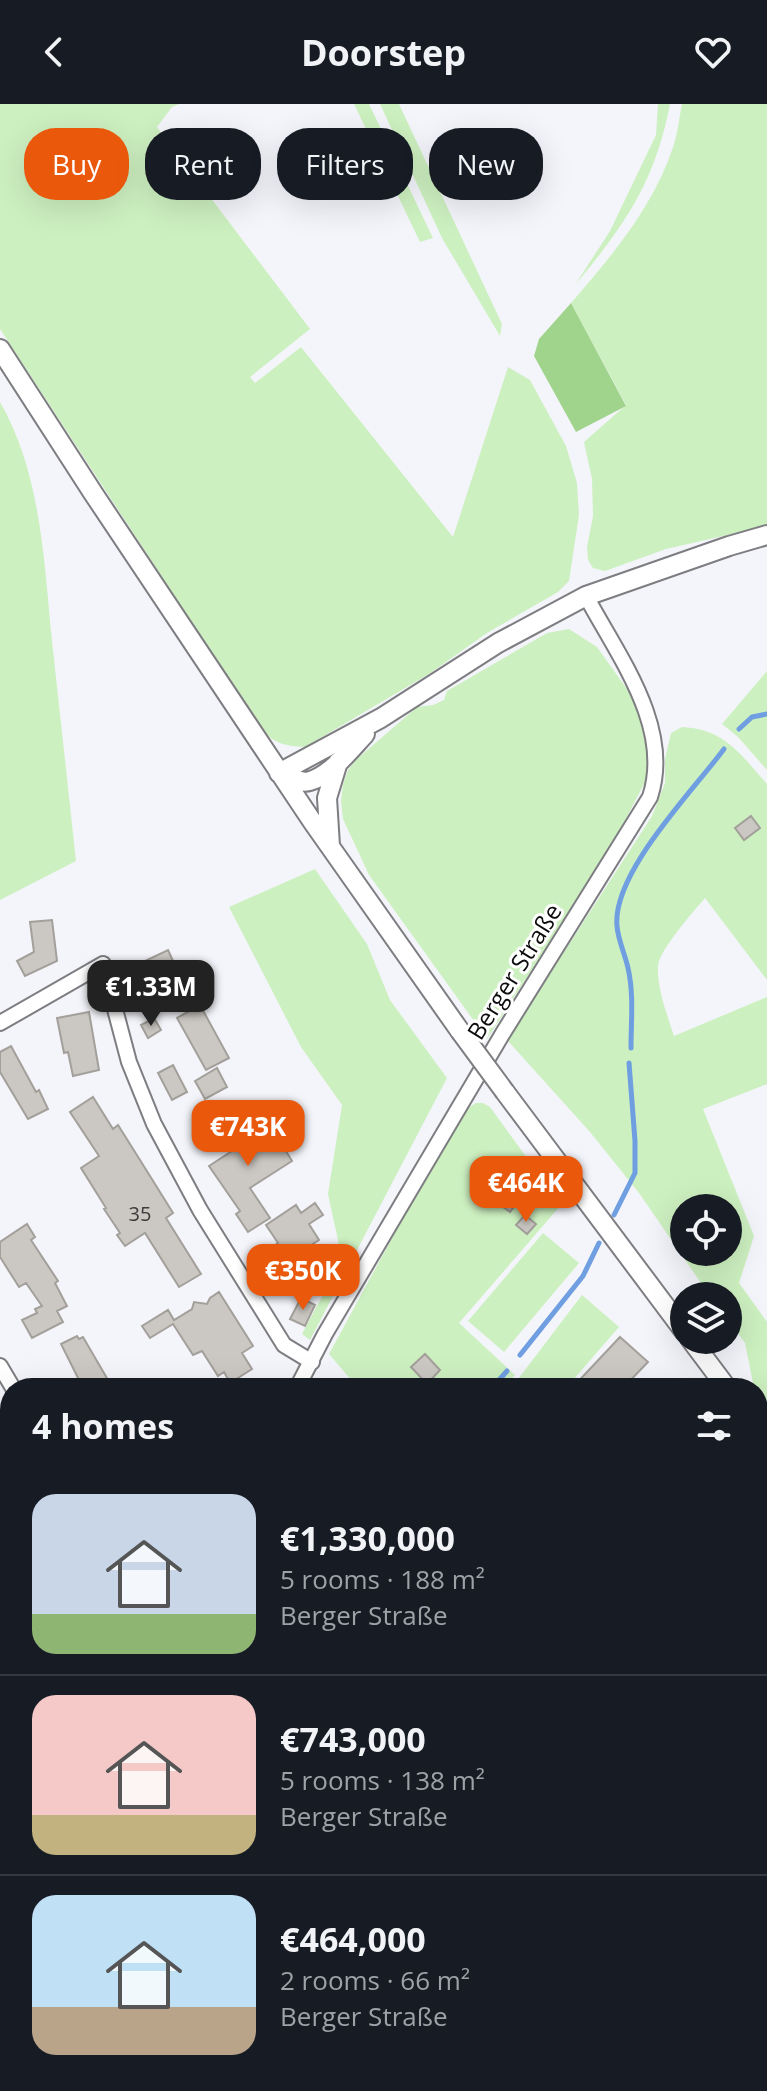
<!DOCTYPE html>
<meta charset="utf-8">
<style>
:root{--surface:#171b24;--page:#20242c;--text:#f1f3f6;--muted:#9ea1a6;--line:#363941;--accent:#ea580c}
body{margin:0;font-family:"Open Sans",sans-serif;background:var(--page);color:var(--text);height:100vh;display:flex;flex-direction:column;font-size:30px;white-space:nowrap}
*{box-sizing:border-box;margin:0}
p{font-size:26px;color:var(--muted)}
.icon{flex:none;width:44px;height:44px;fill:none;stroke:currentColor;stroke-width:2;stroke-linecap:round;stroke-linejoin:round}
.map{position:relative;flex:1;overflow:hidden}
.details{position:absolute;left:0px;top:1274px;width:768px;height:714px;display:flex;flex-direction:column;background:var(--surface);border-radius:32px 32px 0 0;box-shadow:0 8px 32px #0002}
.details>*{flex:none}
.guide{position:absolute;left:24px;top:24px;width:720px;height:72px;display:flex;gap:16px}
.buttons{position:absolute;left:670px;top:1090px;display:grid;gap:16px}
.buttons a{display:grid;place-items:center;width:72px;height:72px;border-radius:50%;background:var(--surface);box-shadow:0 8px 32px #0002;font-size:40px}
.price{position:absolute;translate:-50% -68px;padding:0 18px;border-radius:16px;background:var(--accent);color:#fff;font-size:26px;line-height:52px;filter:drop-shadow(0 2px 4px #0008)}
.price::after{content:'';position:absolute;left:50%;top:48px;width:24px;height:18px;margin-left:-12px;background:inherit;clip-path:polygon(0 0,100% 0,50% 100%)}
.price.selected{background:#222;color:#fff}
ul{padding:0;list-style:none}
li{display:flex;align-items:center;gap:24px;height:200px;padding:0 32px}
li+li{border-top:2px solid var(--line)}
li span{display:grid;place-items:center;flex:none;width:224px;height:160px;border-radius:24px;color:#555}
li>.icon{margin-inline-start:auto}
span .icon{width:96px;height:96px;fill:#fffc;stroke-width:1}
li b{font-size:34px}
h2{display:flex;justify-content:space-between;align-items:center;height:96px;padding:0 32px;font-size:34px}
.pill{padding:0 28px;border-radius:32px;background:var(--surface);box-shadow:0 8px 32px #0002;font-size:28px;line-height:72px}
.pill.selected{background:var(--accent);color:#fff}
header{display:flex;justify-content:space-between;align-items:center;height:104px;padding:0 32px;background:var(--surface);font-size:36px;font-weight:700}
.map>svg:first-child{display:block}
.green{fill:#cdf0c0;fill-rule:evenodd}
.forest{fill:#a0d48c}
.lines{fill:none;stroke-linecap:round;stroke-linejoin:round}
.stream{stroke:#6f9ee1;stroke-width:5}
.building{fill:#cbc7c2;stroke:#a39f9a;stroke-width:2}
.street-casing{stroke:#7d7d82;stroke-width:18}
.secondary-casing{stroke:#7d7d82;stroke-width:22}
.street{stroke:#fff;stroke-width:14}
.secondary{stroke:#fff;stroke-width:18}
.secondary-bridge-casing{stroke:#7d7d82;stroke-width:22;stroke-linecap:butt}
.secondary-bridge{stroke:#fff;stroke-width:18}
.labels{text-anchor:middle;stroke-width:6;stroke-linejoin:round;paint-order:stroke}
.number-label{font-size:20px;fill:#3c3c3c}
.street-label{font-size:24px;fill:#0d0d0f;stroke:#fff}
</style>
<header><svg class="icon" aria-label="back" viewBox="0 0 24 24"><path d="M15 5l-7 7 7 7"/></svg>Doorstep<svg class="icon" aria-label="heart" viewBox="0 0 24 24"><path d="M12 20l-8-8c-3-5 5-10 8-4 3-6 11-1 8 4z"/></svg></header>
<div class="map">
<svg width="767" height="1987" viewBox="0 0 767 1987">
<rect width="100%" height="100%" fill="#f4f5fa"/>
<path class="green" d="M0 0H179L172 3 157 23 310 225 250 273 255 279 301 243 453 433 508 263 530 276 566 342 577 379 579 411 569 477 558 488 487 529 429 570 305 643C286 642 275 640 262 626L0 225Z
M354 0H369L433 134 420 138Z
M380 0H399L502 220 500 232 442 134Z
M658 0H670C655 78 625 121 575 181L610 127 656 31Z
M682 0H767V422L666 445 605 467 593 464 588 456 587 443 593 412 592 375 584 338 626 301 571 199C611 153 654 102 673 43 678 29 679 14 682 0Z
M0 298C41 369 44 457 52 537 60 610 68 683 76 757L0 796Z
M569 525 597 543 632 592 648 637 649 654 646 676 614 738 487 935 369 771 343 715 341 697 343 680 348 666 357 655 417 603 433 601 444 596 447 587 547 529Z
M767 567V666L738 633 722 620Z
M682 623C725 625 741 651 767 680V876L705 794C694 807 659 846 658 862 657 885 667 910 674 932L767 893V980L703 1005 754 1132 739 1179 767 1218V1305L758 1294V1284H754L745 1239 728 1216V1192H710L639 1089 590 1028 507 936 652 712 665 679V655L671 629ZM684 1104H728V1148H684Z
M315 765 367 840 390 896 447 974 310 1236 302 1230 342 1155 328 1090 342 1001 301 943 229 803Z
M476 999H483L490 1003 561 1101 459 1219 515 1271 504 1284H358L329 1250 460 1009Z
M543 1129 579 1159 504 1248 468 1217Z
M582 1191 619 1223 566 1284H514L512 1283Z
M767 1600V1658L758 1664V1606Z"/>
<path class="forest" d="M571 199 626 302 576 328 534 252 539 235Z"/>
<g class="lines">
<path class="stream" d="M739 625 752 613 767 610
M631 944C631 917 634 890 628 864 625 850 618 836 617 822 612 769 693 687 724 645
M614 1111 635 1069V1037L629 959
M520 1251 583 1172 599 1139
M492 1284 507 1267"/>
</g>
<path class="building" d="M751 712 760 724 744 736 735 724Z
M52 816 57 857 25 872 17 857 34 848 30 818Z
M168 846 177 866 181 864 188 878 164 890 159 879 155 882 143 858Z
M200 901 229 954 206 966 177 914Z
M89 908 99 966 73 972 68 948 64 949 57 914Z
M154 914 161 926 148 934 141 921Z
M11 942 36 988 39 986 48 1005 28 1015 0 968V948Z
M173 961 187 988 172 996 158 969Z
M217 964 227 983 205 995 195 977Z
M93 993 113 1025 118 1021 145 1064 173 1109 166 1114 201 1170 179 1183 145 1129 125 1142 117 1131 120 1129 104 1105 106 1104 81 1064 99 1052 70 1008Z
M247 1002 255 1017 246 1021 259 1045 278 1034 292 1057 250 1084 270 1114 248 1128 236 1110 240 1107 209 1062 232 1047 223 1028 231 1023 226 1014Z
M500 1083 518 1097 510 1108 491 1094Z
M315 1099 323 1111 309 1120 319 1136 277 1163 266 1147 278 1139 266 1121 296 1101 301 1109Z
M525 1111 536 1120 527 1130 516 1121Z
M27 1120 35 1133 31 1136 58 1177 55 1179 67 1202 57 1207 63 1218 32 1234 22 1216 37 1209 35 1205 42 1202 26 1179 19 1183 0 1153V1138Z
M219 1188 253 1242 242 1249 252 1265 230 1279 224 1268 218 1272 202 1247 193 1251 173 1220 150 1234 142 1222 168 1206 174 1216 192 1205 194 1198 207 1200 210 1194Z
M301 1194 315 1201 305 1222 290 1215Z
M77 1232 79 1235 83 1233 108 1276 105 1278 109 1284H83L61 1240Z
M620 1233 648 1258 623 1284H572Z
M425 1250 440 1266 427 1280 411 1263Z"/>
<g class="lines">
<defs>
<path id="street" d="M0 919 103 860 129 958 154 1020 200 1106 284 1241 312 1258
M0 1262 13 1284
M297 1284 325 1230 503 929 650 693C673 623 618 552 586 492
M0 1631 10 1630
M0 1806 10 1804
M103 1987 104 1978
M291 1987 295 1978
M409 1987 413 1978"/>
<path id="secondary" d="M0 245 93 389 312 717 460 927
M279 669 381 614 498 539 586 492 729 442 767 431
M279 669C289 673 300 680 310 677 331 671 351 645 365 630
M330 742 327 694 338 658
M505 988 684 1227
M691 1236 727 1284
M758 1325 767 1336"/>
</defs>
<use href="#street" class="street-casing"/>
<use href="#secondary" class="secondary-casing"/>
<use href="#street" class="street"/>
<use href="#secondary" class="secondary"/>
<defs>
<path id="secondary-bridge" d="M460 927 505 988"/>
</defs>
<use href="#secondary-bridge" class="secondary-bridge-casing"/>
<use href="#secondary-bridge" class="secondary-bridge"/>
</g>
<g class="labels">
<g class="number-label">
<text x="140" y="1117">35</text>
</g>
<g class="street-label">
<text transform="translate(515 868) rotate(-58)" y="8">Berger Straße</text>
</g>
</g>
</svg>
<div class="buttons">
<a><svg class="icon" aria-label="locate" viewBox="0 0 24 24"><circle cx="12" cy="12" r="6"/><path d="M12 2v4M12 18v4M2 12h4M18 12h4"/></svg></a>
<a><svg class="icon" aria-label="layers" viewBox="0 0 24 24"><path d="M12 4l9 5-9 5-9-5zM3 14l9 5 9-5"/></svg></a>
</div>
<b class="price selected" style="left:151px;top:924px">€1.33M</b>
<b class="price" style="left:248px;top:1064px">€743K</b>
<b class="price" style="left:526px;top:1120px">€464K</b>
<b class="price" style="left:303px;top:1208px">€350K</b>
<div class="guide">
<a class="pill selected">Buy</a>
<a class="pill">Rent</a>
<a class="pill">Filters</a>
<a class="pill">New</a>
</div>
<section class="details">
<h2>4 homes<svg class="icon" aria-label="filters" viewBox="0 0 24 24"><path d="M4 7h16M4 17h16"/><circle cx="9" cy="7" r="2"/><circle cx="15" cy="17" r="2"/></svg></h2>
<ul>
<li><span style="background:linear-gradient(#c9d6e8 75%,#8fb573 0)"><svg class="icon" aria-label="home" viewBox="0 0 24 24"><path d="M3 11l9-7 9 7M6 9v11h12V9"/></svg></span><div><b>€1,330,000</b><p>5 rooms · 188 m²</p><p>Berger Straße</p></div></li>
<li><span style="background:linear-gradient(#f6c9c9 75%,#c2b280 0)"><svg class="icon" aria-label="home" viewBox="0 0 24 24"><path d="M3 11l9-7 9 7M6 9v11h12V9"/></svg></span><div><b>€743,000</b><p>5 rooms · 138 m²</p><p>Berger Straße</p></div></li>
<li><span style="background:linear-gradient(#bfe0f5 70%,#b9a48a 0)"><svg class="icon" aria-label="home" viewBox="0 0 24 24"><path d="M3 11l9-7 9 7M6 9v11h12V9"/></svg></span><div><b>€464,000</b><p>2 rooms · 66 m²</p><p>Berger Straße</p></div></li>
</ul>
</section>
</div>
